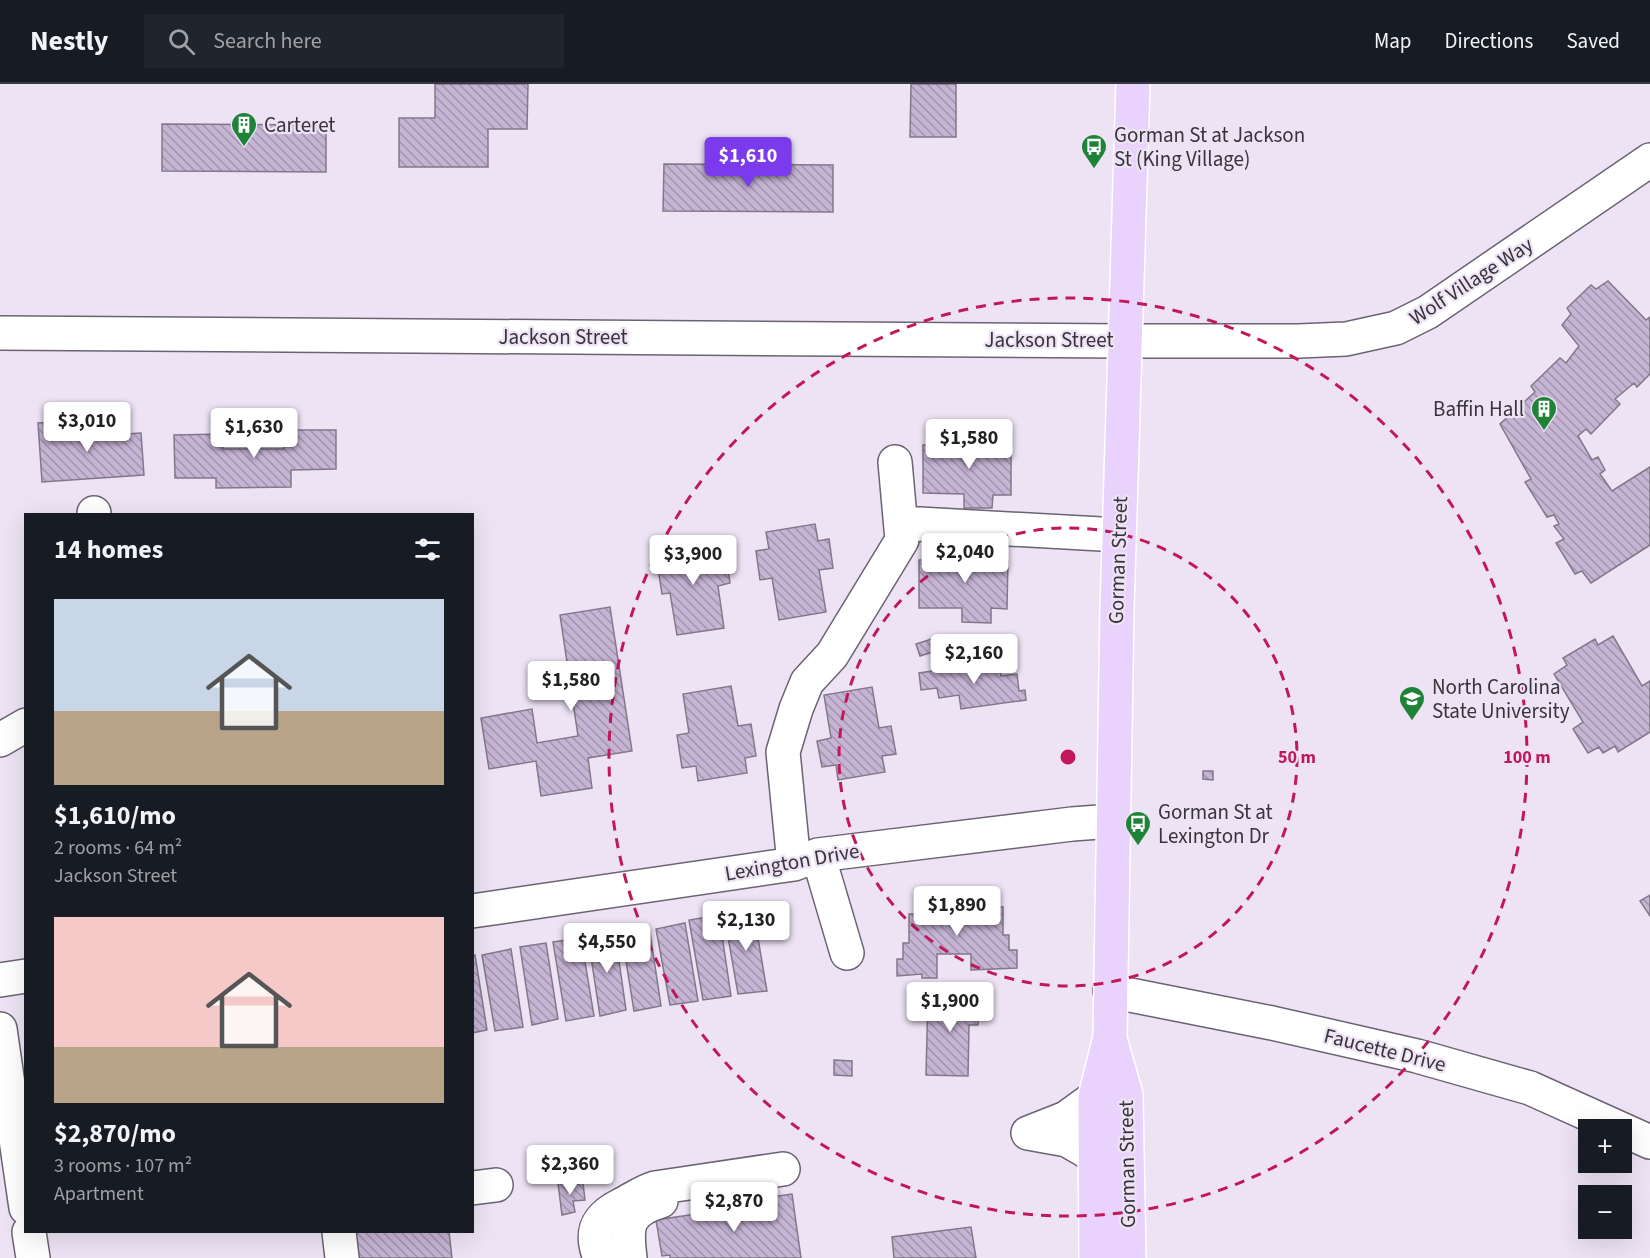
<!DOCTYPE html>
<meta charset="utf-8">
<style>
:root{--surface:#171b24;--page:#20242c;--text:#f1f3f6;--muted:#9ea1a6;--line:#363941;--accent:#7c3aed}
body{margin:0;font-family:"Source Sans 3",sans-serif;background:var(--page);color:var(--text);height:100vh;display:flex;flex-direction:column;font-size:22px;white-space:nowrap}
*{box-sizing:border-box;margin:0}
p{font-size:20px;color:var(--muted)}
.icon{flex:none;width:33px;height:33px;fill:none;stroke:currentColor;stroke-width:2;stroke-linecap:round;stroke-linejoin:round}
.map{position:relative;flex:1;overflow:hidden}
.panel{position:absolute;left:24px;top:429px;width:450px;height:720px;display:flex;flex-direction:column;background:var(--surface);border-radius:0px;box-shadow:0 6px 24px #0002}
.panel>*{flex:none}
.tools{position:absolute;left:1578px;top:1035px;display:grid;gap:12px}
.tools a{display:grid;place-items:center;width:54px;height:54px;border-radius:0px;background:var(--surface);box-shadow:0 6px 24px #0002;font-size:30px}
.price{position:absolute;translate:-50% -51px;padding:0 14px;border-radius:6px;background:#fff;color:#222;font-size:20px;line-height:39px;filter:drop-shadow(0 2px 3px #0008)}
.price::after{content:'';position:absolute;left:50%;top:36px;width:18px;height:14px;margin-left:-9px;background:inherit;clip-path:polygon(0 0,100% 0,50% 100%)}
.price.on{background:var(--accent);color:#fff}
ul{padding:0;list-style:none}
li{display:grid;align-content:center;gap:12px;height:318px;padding:0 30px}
li span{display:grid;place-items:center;height:186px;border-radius:0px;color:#555}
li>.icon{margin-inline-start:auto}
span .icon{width:108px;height:108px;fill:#fffc;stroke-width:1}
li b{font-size:26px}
h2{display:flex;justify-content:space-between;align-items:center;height:72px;padding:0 30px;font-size:26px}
header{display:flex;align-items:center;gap:36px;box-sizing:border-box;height:84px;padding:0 30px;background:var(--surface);border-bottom:2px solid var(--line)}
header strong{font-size:28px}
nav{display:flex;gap:33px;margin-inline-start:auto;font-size:21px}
.search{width:420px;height:54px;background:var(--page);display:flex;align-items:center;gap:15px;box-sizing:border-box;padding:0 21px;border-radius:0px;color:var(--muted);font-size:22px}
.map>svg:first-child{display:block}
.building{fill:url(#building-back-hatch);stroke:#817888;stroke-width:1.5}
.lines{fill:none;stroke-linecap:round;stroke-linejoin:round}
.minor-casing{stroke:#6b6372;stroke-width:36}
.major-casing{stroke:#fff;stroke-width:36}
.minor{stroke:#fff;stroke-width:33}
.major{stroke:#e9d2fc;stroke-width:33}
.ring{fill:none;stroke:#c2185b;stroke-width:3;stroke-dasharray:10 8}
.labels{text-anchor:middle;stroke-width:4.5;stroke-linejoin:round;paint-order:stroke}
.poi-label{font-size:21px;fill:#37343b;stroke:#ede3f5;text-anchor:start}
.street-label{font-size:21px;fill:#37343b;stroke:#ede3f5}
.centre{fill:#c2185b;stroke:#ede3f5;stroke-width:3}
.ring-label{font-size:18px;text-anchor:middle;font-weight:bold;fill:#c2185b;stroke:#ede3f5;stroke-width:4.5;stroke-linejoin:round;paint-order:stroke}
</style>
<header>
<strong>Nestly</strong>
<div class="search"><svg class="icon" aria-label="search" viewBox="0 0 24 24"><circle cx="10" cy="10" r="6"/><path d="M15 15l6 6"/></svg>Search here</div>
<nav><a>Map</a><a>Directions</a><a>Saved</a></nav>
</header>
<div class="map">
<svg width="1650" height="1174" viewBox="0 0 1650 1174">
<defs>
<pattern id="building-back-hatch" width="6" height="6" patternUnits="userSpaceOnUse" patternTransform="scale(1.5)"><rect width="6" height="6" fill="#c6b4d5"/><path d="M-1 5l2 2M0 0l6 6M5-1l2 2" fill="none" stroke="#a293ae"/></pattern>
</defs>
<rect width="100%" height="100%" fill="#ede3f5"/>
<path class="building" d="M435 0H528L527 45H488V83H399V34H435Z
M911 0H956V53H910Z
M162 40 326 41V88L162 87Z
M664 80 833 81V128L663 127Z
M1608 197 1646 236 1650 233V290L1637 303 1634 299 1615 315 1620 320 1591 350 1586 345 1578 352 1592 376 1598 373 1605 386 1600 390 1612 407 1650 383V461L1591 499 1582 487 1575 490 1556 459 1564 455 1554 442 1559 440 1554 431 1547 433 1525 398 1531 395 1500 340 1535 308 1531 302 1560 274 1566 279 1579 262 1562 241 1571 230 1567 224 1591 201 1596 205Z
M89 336 91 352 141 349 144 391 42 398 38 339Z
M284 346H336V385L291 386V403L216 404V394H175L174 351 223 350V365H284Z
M963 349H995V364L1011 365V411H993L992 424H964V410L923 409V361L963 362Z
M815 440 818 457 829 455 833 484 819 486 826 528 779 536 772 494 760 496 756 467 769 465 766 448Z
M711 457 713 475 726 473 730 499 718 502 724 544 677 551 670 509 662 510 655 465Z
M963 462H991V477H1008L1007 525 991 524V539L962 538V524H919V476H962Z
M610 523 632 667 588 674 592 704 541 712 536 677 489 685 481 634 532 625 537 659 578 652 560 531Z
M1613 552 1642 602 1650 597V648L1618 668 1615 662 1603 669 1599 663 1588 669 1573 645 1583 638 1554 590 1567 581 1563 574 1595 555 1598 561Z
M932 555 936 567 920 572 916 560Z
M989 579 990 582 1000 581 1001 592 1017 590 1019 607 1025 606 1026 616 961 625 959 611 939 614 937 604 921 606 919 589Z
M731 602 738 642 751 640 756 672 745 674 747 689 698 697 696 682 682 684 677 651 689 649 683 610Z
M872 603 879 644 891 642 896 670 882 672 885 688 838 696 836 681 822 683 817 657 831 654 824 611Z
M1203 687H1213V696L1203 695Z
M955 808H973V820H990V823H1003V851H1009V866H1017V884L971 886V870H937V894H922V890L897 892V875H903V859H909V830H918V826H935V818H955Z
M1650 811V832L1640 817Z
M753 825 767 907 738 910 724 830Z
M719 831 731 912 703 916 689 836Z
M685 839 698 917 670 921 656 845Z
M649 842 661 922 634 927 621 846Z
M615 849 626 926 600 932 588 853Z
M581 854 594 932 566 937 553 858Z
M546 859 558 935 532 941 520 863Z
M511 865 523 943 495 947 482 871Z
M475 871 487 946 472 949V872Z
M928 910 979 911 978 941H969L968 992 926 991Z
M834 976 852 977V992L834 991Z
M567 1097 568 1102 583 1099 585 1116 573 1117 575 1128 562 1131 558 1099Z
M792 1110 801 1174H670V1171L662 1172 656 1136 764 1120 763 1114Z
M971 1143 976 1174H894L892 1153Z
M354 1148H449L452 1174H358Z"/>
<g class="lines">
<defs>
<path id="minor" d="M0 249 1125 257H1299L1346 255 1396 244 1428 228 1650 76
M94 429V430
M901 439 1119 451
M0 656 26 641
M818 771 847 869
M794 780 783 668 796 625 807 598 832 571 902 456 895 378
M472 827 794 780 818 771 1072 740 1113 737
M0 896 26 892
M1110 907 1272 939 1417 972 1530 1004 1650 1058
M0 945 26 1124
M1028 1049 1066 1034 1095 1013
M1028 1049 1067 1056 1096 1073
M472 1104 496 1101
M29 1148 33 1174
M339 1148 342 1174
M600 1174C589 1147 597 1133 621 1121 633 1115 642 1108 655 1104L783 1085
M630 1174C626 1142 626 1128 661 1117"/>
<path id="major" d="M1110 955 1126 1011 1129 1174
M1096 1174 1095 1013 1110 953 1117 525 1133 0"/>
</defs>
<use href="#minor" class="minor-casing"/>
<use href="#major" class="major-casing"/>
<use href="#minor" class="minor"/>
<use href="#major" class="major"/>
</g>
<g class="ring">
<circle cx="1068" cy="673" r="229"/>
<circle cx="1068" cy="673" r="459"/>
</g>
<defs>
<symbol id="building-pin" viewBox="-11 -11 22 30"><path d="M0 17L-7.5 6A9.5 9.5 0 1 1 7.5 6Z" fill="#1e8337" stroke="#ede3f5"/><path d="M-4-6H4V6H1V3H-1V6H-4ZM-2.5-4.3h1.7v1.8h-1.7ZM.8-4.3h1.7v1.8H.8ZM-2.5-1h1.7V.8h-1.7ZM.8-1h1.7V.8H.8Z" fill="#fff"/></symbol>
<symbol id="bus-pin" viewBox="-11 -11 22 30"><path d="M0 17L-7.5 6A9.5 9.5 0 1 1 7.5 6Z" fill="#1e8337" stroke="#ede3f5"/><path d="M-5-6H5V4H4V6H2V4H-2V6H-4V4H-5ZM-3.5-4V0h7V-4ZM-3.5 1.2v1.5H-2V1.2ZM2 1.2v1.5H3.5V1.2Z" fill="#fff"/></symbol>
<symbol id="university-pin" viewBox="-11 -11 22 30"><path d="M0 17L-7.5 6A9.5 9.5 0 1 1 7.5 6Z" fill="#1e8337" stroke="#ede3f5"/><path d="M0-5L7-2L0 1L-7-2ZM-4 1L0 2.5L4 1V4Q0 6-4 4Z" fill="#fff"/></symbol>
</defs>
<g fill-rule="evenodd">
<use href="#building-pin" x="229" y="26" width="30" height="40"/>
<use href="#bus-pin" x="1079" y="48" width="30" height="40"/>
<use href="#building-pin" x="1529" y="310" width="30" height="40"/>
<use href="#university-pin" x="1397" y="600" width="30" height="40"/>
<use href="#bus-pin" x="1123" y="725" width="30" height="40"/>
</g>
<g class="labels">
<g class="poi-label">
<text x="264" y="48">Carteret</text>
<text x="1114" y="58">Gorman St at Jackson<tspan x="1114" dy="24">St (King Village)</tspan></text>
<text x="1524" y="332" text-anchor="end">Baffin Hall</text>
<text x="1432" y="610">North Carolina<tspan x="1432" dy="24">State University</tspan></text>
<text x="1158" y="735">Gorman St at<tspan x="1158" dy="24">Lexington Dr</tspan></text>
</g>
<g class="street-label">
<text transform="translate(1471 197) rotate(-33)" y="7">Wolf Village Way</text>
<text x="563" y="260">Jackson Street</text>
<text x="1049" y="263">Jackson Street</text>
<text transform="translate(1118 476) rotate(-88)" y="7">Gorman Street</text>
<text transform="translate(792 778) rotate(-10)" y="7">Lexington Drive</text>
<text transform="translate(1385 966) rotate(14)" y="7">Faucette Drive</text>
<text transform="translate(1127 1080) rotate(-91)" y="7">Gorman Street</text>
</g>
</g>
<circle cx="1068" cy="673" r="9" class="centre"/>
<g class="ring-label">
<text x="1297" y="679">50 m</text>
<text x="1527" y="679">100 m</text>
</g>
</svg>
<div class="tools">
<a>+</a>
<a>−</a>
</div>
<b class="price on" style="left:748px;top:104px">$1,610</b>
<b class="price" style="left:87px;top:369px">$3,010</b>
<b class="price" style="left:254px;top:375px">$1,630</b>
<b class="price" style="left:969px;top:386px">$1,580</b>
<b class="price" style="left:965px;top:500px">$2,040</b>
<b class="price" style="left:693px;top:502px">$3,900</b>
<b class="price" style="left:974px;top:601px">$2,160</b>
<b class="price" style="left:571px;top:628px">$1,580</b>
<b class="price" style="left:957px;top:853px">$1,890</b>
<b class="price" style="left:746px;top:868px">$2,130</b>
<b class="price" style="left:607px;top:890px">$4,550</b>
<b class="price" style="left:950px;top:949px">$1,900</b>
<b class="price" style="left:570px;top:1112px">$2,360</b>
<b class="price" style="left:734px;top:1149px">$2,870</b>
<section class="panel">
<h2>14 homes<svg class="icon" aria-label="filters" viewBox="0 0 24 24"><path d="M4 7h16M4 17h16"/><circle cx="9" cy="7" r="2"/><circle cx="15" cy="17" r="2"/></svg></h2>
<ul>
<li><span style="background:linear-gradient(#c9d6e8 60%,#b9a48a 0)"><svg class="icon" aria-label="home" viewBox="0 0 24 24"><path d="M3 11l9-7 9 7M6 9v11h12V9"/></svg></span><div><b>$1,610/mo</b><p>2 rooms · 64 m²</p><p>Jackson Street</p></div></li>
<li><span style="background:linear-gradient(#f6c9c9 70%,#b9a48a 0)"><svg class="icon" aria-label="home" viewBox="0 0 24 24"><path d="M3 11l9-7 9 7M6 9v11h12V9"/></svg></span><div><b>$2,870/mo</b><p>3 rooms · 107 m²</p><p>Apartment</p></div></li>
</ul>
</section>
</div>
